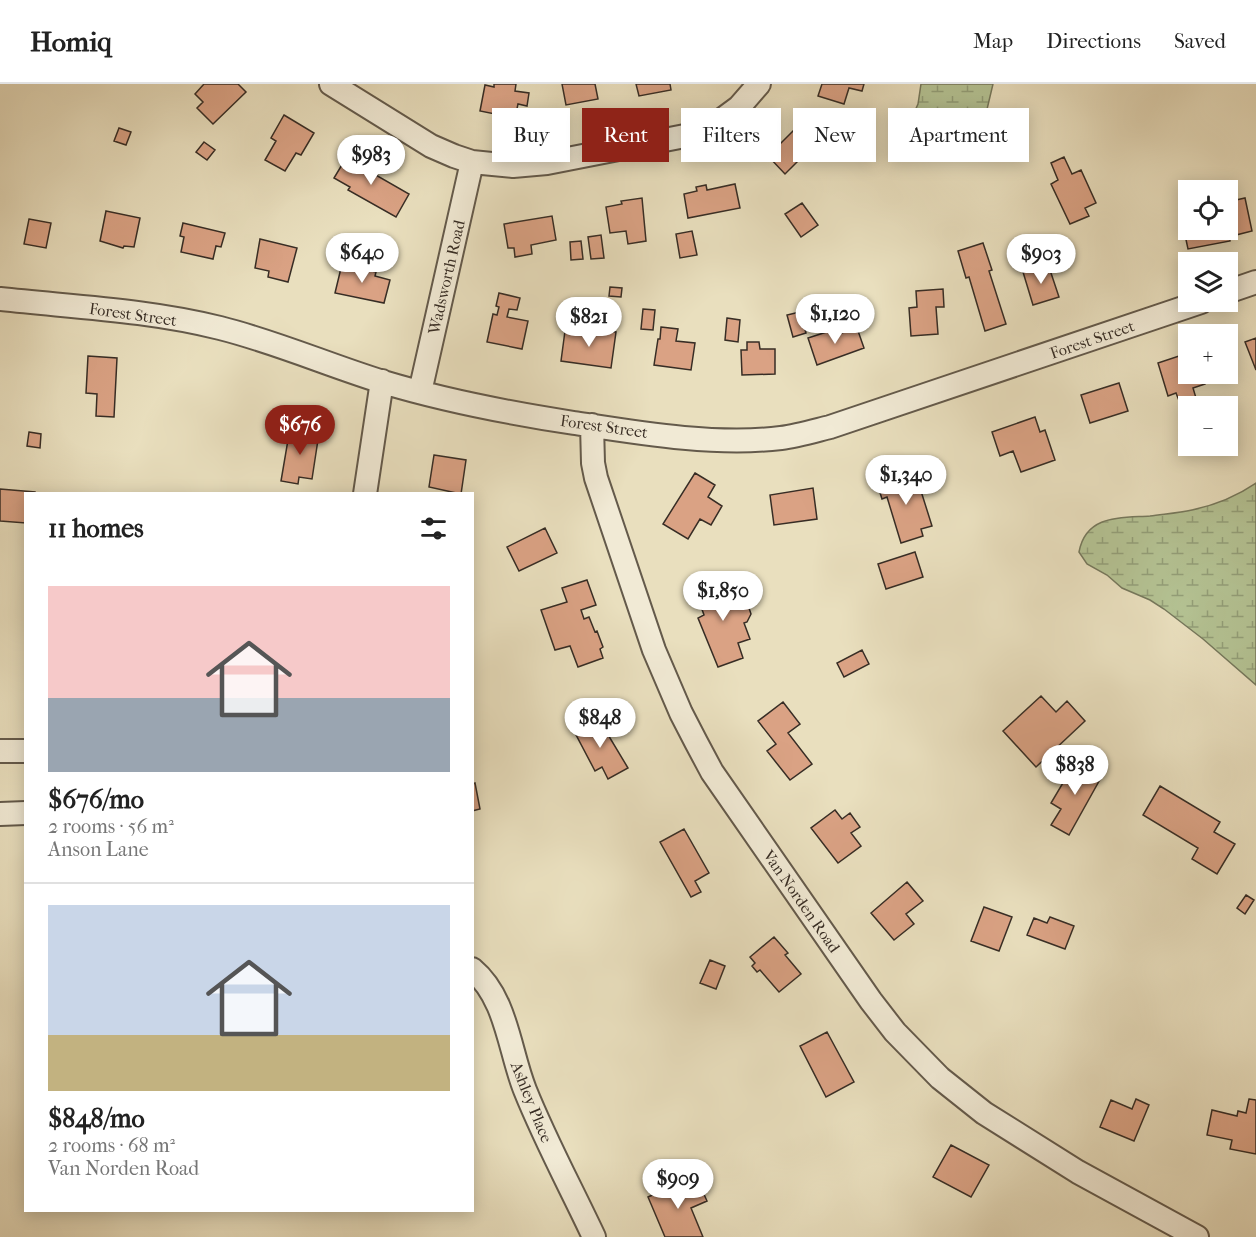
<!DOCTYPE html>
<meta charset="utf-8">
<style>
:root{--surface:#fff;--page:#f6f6f6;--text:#222;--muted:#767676;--line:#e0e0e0;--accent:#8f2418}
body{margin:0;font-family:"IM FELL French Canon",serif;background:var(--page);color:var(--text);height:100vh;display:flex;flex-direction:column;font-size:22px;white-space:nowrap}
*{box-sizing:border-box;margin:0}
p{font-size:20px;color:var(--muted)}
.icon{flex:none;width:33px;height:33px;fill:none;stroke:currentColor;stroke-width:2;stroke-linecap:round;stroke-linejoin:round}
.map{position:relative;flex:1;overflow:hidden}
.sheet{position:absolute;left:24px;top:408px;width:450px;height:720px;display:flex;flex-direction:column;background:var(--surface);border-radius:0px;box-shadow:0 3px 15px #0003}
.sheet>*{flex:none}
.top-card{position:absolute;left:492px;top:24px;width:570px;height:54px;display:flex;gap:12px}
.controls{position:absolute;left:1178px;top:96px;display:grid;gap:12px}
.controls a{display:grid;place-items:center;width:60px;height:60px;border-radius:0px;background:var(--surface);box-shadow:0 3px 15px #0003;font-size:30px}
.price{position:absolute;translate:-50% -51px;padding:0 14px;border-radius:21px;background:#fff;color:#222;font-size:20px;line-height:39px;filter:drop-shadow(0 2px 3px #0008)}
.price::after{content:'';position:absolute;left:50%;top:36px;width:18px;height:14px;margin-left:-9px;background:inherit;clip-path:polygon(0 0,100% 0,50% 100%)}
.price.current{background:var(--accent);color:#fff}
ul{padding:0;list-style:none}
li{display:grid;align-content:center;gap:12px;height:318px;padding:0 24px}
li+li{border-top:2px solid var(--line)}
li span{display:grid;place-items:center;height:186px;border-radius:0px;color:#555}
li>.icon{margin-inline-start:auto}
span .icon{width:108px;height:108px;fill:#fffc;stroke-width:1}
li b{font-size:26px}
h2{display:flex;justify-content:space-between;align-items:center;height:72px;padding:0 24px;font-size:26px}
.tag{padding:0 21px;border-radius:0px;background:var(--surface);box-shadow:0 3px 15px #0003;font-size:21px;line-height:54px}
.tag.current{background:var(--accent);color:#fff}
header{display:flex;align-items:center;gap:36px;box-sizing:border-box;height:84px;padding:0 30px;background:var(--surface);border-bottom:2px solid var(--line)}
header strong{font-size:28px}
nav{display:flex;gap:33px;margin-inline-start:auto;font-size:21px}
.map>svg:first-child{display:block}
.wetland{fill:url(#wetland-marsh);stroke:#76785c;stroke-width:1.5}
.building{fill:#daa284;stroke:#372d25;stroke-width:1.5}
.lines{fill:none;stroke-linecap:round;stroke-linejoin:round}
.minor-casing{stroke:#645a4b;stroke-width:26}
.minor{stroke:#f1ead5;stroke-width:22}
.labels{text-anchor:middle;stroke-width:4.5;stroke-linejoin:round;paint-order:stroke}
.street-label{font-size:16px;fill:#372d25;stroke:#f1ead5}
</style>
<header>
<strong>Homiq</strong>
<nav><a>Map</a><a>Directions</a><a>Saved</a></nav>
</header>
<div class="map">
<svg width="1256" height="1153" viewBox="0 0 1256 1153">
<defs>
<pattern id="wetland-marsh" width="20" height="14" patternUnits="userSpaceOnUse" patternTransform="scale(1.5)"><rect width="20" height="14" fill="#b4c293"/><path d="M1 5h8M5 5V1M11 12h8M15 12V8" fill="none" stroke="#939e78"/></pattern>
</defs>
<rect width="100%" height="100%" fill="#e9dfbe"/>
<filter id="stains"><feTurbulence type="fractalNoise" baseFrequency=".00333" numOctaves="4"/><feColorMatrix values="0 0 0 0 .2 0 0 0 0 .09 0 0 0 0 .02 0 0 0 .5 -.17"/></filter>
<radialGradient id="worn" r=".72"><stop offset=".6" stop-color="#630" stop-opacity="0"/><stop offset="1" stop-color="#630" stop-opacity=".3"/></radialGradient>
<path class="wetland" d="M921 0H993L984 38 957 71 945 66H924L908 42 918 20Z
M1256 399V601L1203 555 1164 525 1150 516 1122 504 1107 491 1087 480 1079 468C1086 430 1122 434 1150 432 1164 430 1179 429 1192 426 1215 421 1237 412 1256 399Z"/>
<path class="building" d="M204 0H238L246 8 213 40 197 24 203 18 195 10Z
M494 0H516L515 7 529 9 527 22 518 20 515 34 480 27 485 1 494 3Z
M562 0H595L598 15 566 21Z
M636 0H670L671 6 639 12Z
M822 0H864L862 7 849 4 844 20 818 12Z
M284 31 314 49 301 71 296 69 285 87 265 76 276 57 271 54Z
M119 44 131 48 126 61 114 57Z
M795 45 813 62 785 90 768 72Z
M204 58 215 66 207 76 196 68Z
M349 69 370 81 367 86 409 110 396 133 348 106 350 103 334 94Z
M1064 73 1072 90 1081 86 1096 119 1085 124 1089 132 1070 140 1051 100 1058 96 1051 79Z
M735 100 740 124 688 134 684 110 697 107 696 103 706 101 707 106Z
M642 114 646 157 628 160 626 147 610 149 606 123 622 120 621 117Z
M1245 114 1252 147 1236 151 1235 147 1229 148 1230 157 1188 165 1182 137 1188 136V146H1227V118Z
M802 119 818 141 801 153 785 130Z
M106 127 140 134 134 163 124 162 123 164 100 157Z
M552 132 556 156 531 161 532 170 515 173 514 164H508L504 140Z
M29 135 51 139 46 164 24 160Z
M183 139 225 149 221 163 216 162 213 175 181 168 184 153 180 152Z
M692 147 697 171 680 174 676 150Z
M601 151 604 174 591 175 588 153Z
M260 155 297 164 288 198 268 193 269 187 255 184Z
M581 157 583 175 571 176 570 158Z
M983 159 992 186 989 187 1006 240 985 247 969 193 966 194 958 167Z
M342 180 376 188 375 192 390 196 384 219 335 209Z
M1048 180 1059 213 1033 221 1023 188Z
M610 203 622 204 621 213 609 212Z
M943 205 944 223H936L938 250 911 252 909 224 917 223 916 207Z
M499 209 520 214 517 226 509 225 507 233 528 237 522 265 487 258 493 230 497 231 499 223 496 222Z
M643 225 655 226 653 246 641 245Z
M800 228 806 249 793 253 787 231Z
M727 234 740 236 738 258 725 256Z
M661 243 678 245 676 257 695 259 691 286 654 281 658 255H660Z
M839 244 841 249 857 244 864 264 817 281 808 254Z
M597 246 616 248 611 284 561 277 565 247 596 251Z
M1256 254V286L1245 258Z
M747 258H759L760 265H775V290L742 291 741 266H747Z
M1188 269V290H1202L1205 300 1193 304 1196 314 1180 319 1176 309 1168 312 1158 279Z
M88 272 117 274 114 333 96 332 97 310 86 309Z
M1119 299 1128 327 1090 339 1081 311Z
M1035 333 1040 348 1045 346 1055 376 1021 388 1013 367 1000 372 992 348Z
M290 344 319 349 312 395 299 393 298 400 281 397Z
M29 348 41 350 40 364 27 362Z
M434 371 466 376 461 410 429 403Z
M915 388 932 442 921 445 923 452 901 459 887 413 882 415 877 399Z
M695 389 715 401 708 413 722 422 711 441 700 435 688 455 663 440Z
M813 404 817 435 774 441 770 411Z
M0 405 35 408V410H26V439L0 437Z
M545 444 557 469 519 487 507 463Z
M915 468 923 493 886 505 878 480Z
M587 496 596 521 581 526 584 535 589 533 595 548 597 547 603 563 600 565 603 574 578 583 570 562 555 566 541 526 567 518 562 504Z
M723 496 728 510 733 508 738 521 741 520 749 524 751 530 747 538 744 539 750 555 738 559 743 574 718 583 698 534 704 531 695 506Z
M862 566 869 580 844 593 837 579Z
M1041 612 1056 628 1067 617 1085 637 1036 683 1003 647Z
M783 618 800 640 788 649 812 680 790 696 767 667 776 660 758 637Z
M598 634 628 684 608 695 602 683 595 687 574 647Z
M1080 676 1103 690 1069 751 1051 741 1061 725 1051 719 1070 687 1072 689Z
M475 699 480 725 472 727V700Z
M1160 702 1220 738 1214 748 1235 760 1217 790 1192 775 1198 764 1143 731Z
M835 726 842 735 850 729 860 743 851 749 861 762 838 779 811 744Z
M684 745 709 789 695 797 701 808 691 813 660 758Z
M907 798 923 817 906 830 914 840 894 856 871 829Z
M1246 811 1254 816 1245 830 1237 824Z
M984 823 1012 833 999 867 971 857Z
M1050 833 1074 842 1065 865 1027 851 1034 834 1047 839Z
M774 853 788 869 785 871 801 890 779 908 760 886 757 888 752 882 755 879 750 873Z
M710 876 725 882 716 905 700 899Z
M827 948 854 998 826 1013 800 962Z
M1136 1015 1149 1021 1134 1057 1100 1043 1111 1016 1132 1025Z
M1249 1015 1256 1016V1070L1230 1065 1232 1056 1207 1051 1212 1026 1237 1032 1238 1027 1246 1029Z
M951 1061 989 1081 971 1113 933 1093Z
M687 1096 690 1103 699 1099 707 1117 691 1124 703 1153H665L648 1113Z"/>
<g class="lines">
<defs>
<path id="minor" d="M331 0 431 62 454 72 472 78 513 82 547 79 690 51 716 40 739 23 759 0
M1227 208 1256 198
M0 215C73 223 149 226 220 244 276 258 328 281 383 298 446 317 509 329 574 339 639 349 715 362 781 354 797 352 814 347 830 343L1201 218
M420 308 472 78
M592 341 593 379 596 394 654 566 681 629 696 658 712 688 871 917 895 948 940 994 984 1029 1078 1088 1197 1153
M365 410 382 297
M0 667H26
M0 730 26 729
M472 885C507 914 509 966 525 1006 545 1056 571 1104 594 1153"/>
</defs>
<use href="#minor" class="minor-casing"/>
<use href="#minor" class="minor"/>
</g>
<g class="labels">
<g class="street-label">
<text transform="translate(446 193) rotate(-77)" y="6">Wadsworth Road</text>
<text transform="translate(133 230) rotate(8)" y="6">Forest Street</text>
<text transform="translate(1092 255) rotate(-19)" y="6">Forest Street</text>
<text transform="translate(604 342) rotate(8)" y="6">Forest Street</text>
<text transform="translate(802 817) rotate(55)" y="6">Van Norden Road</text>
<text transform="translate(532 1018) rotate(68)" y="6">Ashley Place</text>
</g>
</g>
<rect width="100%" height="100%" filter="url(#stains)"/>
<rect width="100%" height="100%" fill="url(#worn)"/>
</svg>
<div class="controls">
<a><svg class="icon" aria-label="locate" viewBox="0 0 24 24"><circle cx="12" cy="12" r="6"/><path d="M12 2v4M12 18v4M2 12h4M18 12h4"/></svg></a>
<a><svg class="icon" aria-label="layers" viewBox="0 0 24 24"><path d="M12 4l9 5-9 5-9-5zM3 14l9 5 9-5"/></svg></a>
<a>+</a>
<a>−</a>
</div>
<b class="price" style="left:371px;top:102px">$983</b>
<b class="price" style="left:362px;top:200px">$640</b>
<b class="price" style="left:1041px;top:201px">$903</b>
<b class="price" style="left:835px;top:261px">$1,120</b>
<b class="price" style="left:589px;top:264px">$821</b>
<b class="price current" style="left:300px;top:372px">$676</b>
<b class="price" style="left:906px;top:422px">$1,340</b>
<b class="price" style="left:723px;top:538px">$1,850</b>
<b class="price" style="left:600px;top:665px">$848</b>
<b class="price" style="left:1075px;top:712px">$838</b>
<b class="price" style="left:678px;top:1126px">$909</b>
<div class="top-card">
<a class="tag">Buy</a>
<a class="tag current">Rent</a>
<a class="tag">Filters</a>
<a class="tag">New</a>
<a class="tag">Apartment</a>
</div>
<section class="sheet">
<h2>11 homes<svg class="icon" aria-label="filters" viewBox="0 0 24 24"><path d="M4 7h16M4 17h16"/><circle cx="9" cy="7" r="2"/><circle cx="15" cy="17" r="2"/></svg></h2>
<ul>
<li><span style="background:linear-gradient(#f6c9c9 60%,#9aa5b1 0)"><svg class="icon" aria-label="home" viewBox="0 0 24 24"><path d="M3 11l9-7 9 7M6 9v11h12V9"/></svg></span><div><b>$676/mo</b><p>2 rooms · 56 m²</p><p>Anson Lane</p></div></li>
<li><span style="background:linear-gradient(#c9d6e8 70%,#c2b280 0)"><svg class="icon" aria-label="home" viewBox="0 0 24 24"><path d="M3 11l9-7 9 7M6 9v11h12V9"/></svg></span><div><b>$848/mo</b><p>2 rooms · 68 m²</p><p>Van Norden Road</p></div></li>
</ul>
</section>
</div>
